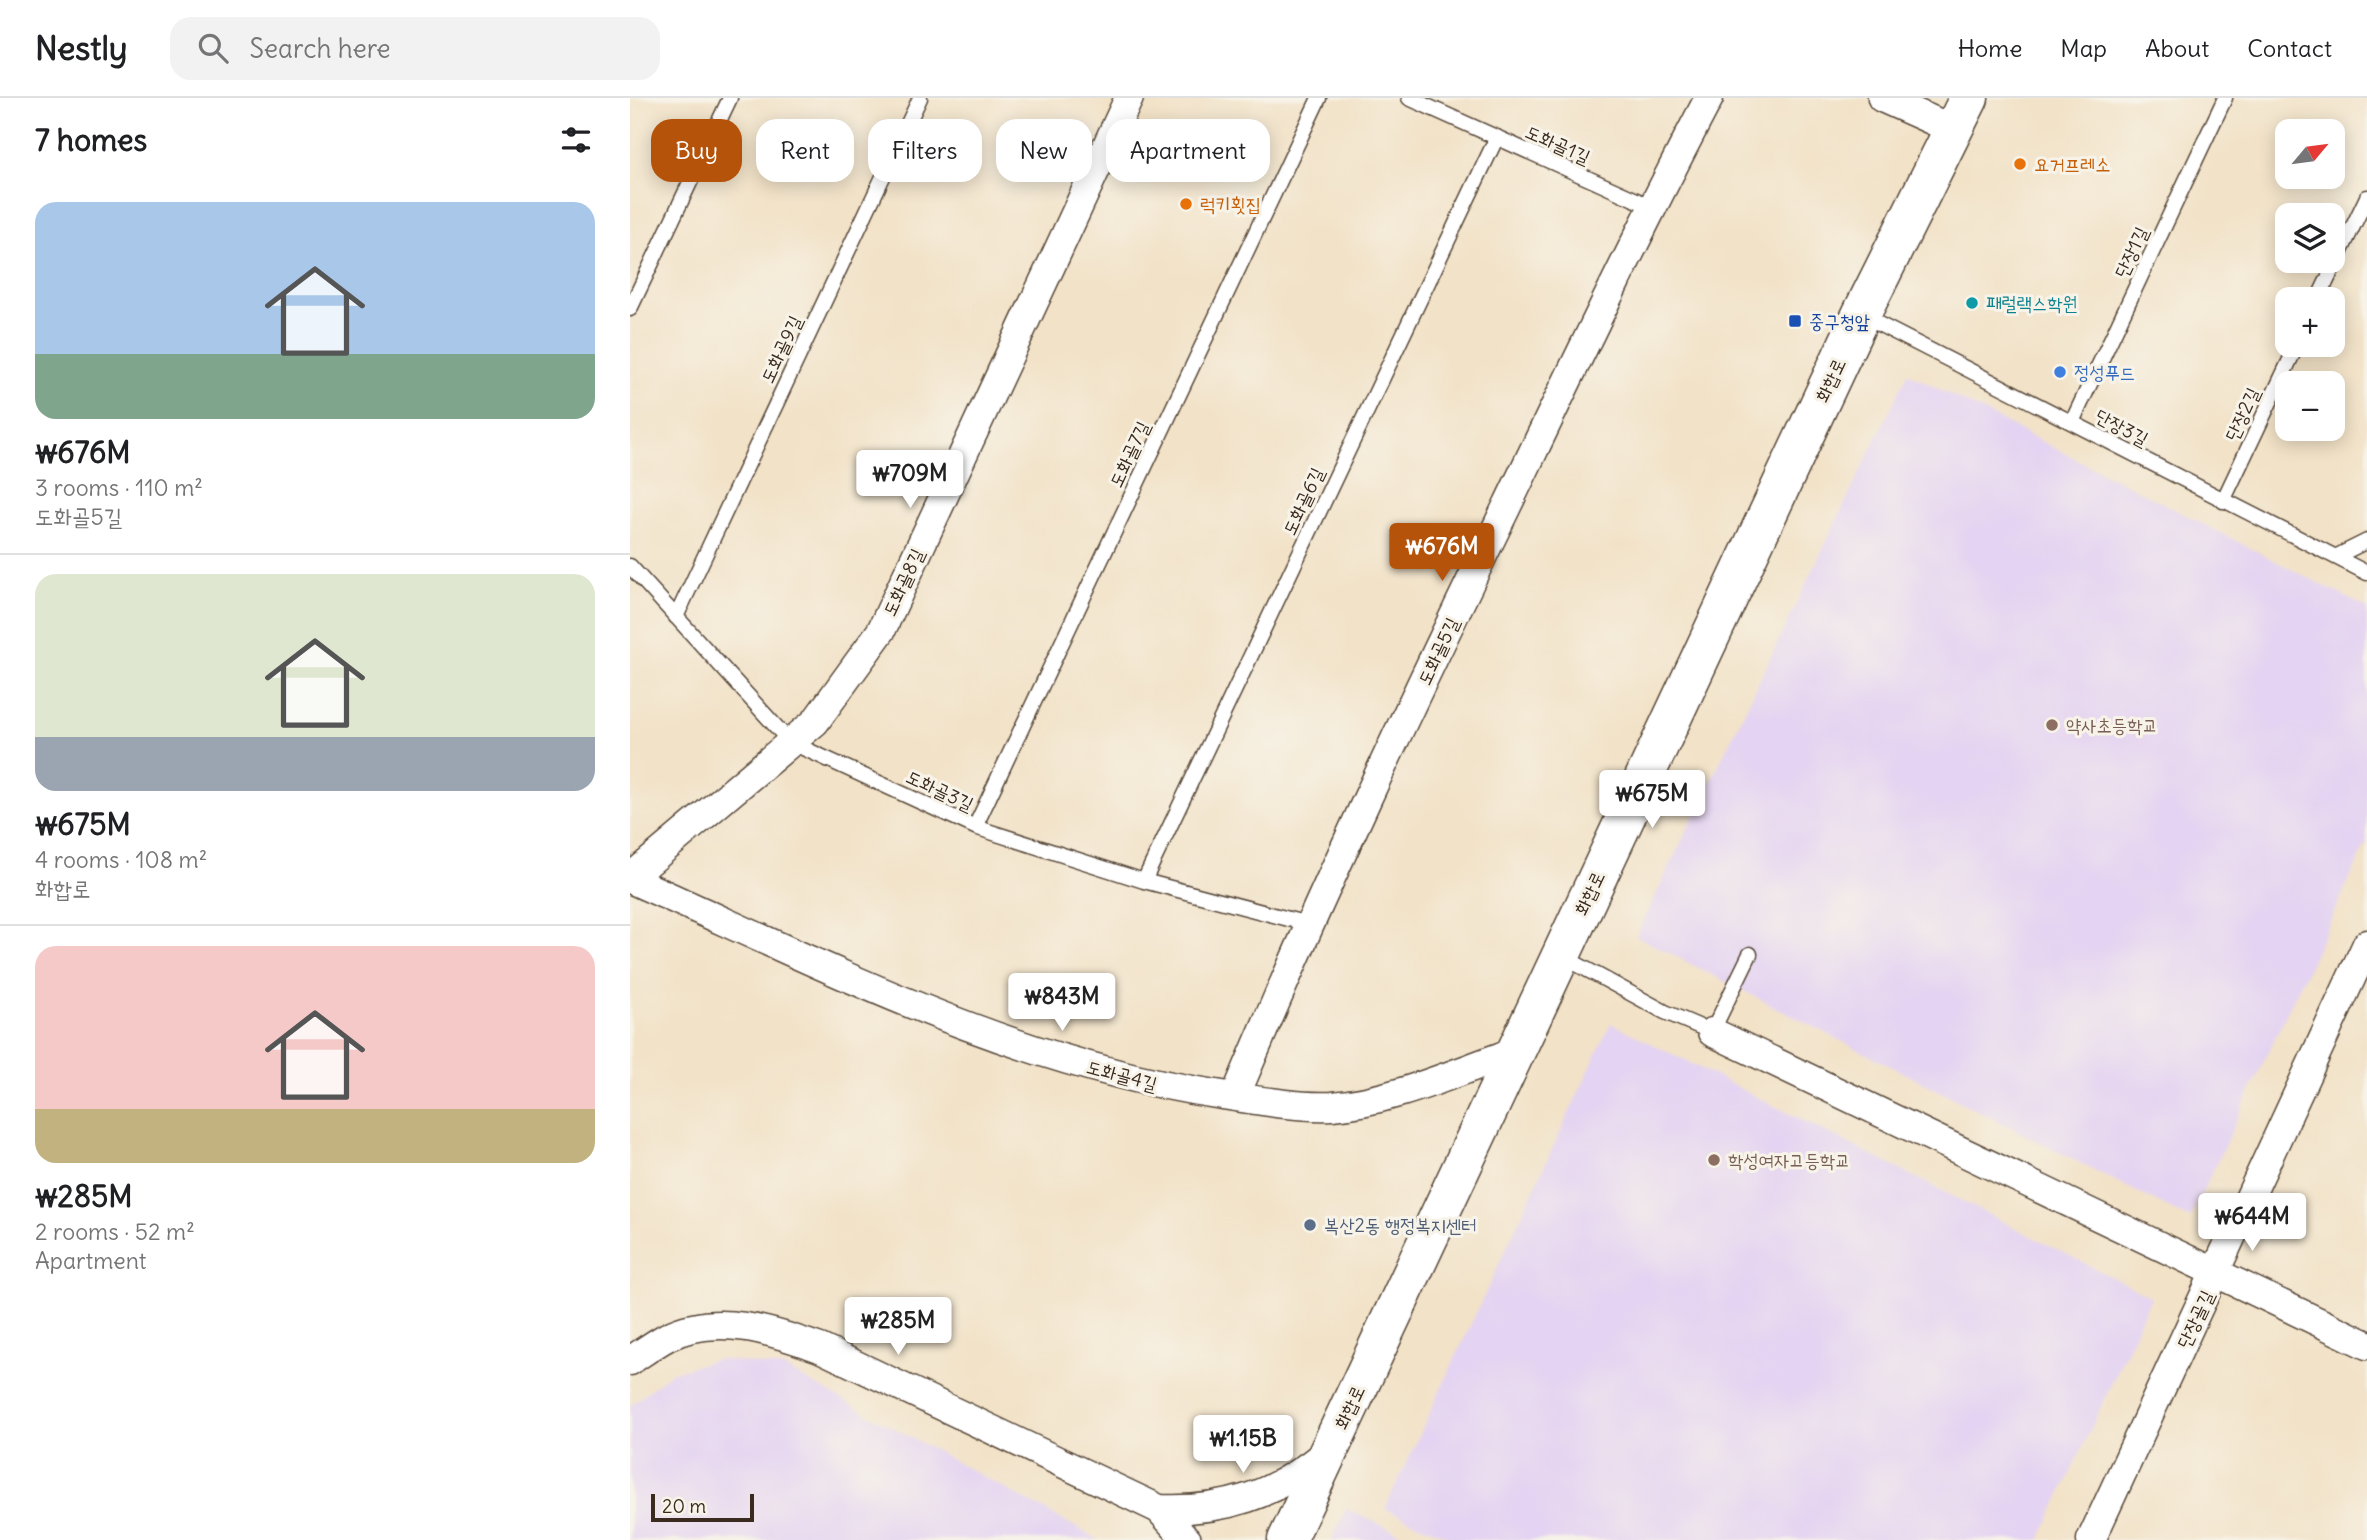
<!DOCTYPE html>
<meta charset="utf-8">
<style>
:root{--surface:#fff;--page:#f2f2f2;--text:#202124;--muted:#757577;--line:#e0e0e0;--accent:#b45309}
body{margin:0;font-family:Delius,"Poor Story",sans-serif;background:var(--page);color:var(--text);height:100vh;display:flex;flex-direction:column;font-size:26px;white-space:nowrap}
*{box-sizing:border-box;margin:0}
p{font-size:23px;color:var(--muted)}
.icon{flex:none;width:38px;height:38px;fill:none;stroke:currentColor;stroke-width:2;stroke-linecap:round;stroke-linejoin:round}
.map{position:relative;flex:1;overflow:hidden}
.panel{display:flex;flex-direction:column;background:var(--surface);width:630px}
.panel>*{flex:none}
.banner{position:absolute;left:21px;top:21px;width:665px;height:63px;display:flex;gap:14px}
.needle{width:46px;rotate:61deg}
.controls{position:absolute;left:1645px;top:21px;display:grid;gap:14px}
.controls a{display:grid;place-items:center;width:70px;height:70px;border-radius:14px;background:var(--surface);box-shadow:0 4px 18px #0003;font-size:35px}
.scale{position:absolute;left:21px;bottom:18px;width:103px;box-sizing:border-box;padding-left:7px;border:4px solid #3b2a1e;border-top:0;font-size:19px;line-height:24px;white-space:nowrap;color:#3b2a1e;-webkit-text-stroke:5px #f7f3e8;paint-order:stroke}
.price{position:absolute;translate:-50% -60px;padding:0 16px;border-radius:7px;background:#fff;color:#222;font-size:23px;line-height:46px;filter:drop-shadow(0 2px 4px #0008)}
.price::after{content:'';position:absolute;left:50%;top:42px;width:21px;height:16px;margin-left:-10px;background:inherit;clip-path:polygon(0 0,100% 0,50% 100%)}
.price.selected{background:var(--accent);color:#fff}
ul{padding:0;list-style:none}
li{display:grid;align-content:center;gap:14px;height:371px;padding:0 35px}
li+li{border-top:2px solid var(--line)}
li span{display:grid;place-items:center;height:217px;border-radius:21px;color:#555}
li>.icon{margin-inline-start:auto}
span .icon{width:126px;height:126px;fill:#fffc;stroke-width:1}
li b{font-size:30px}
h2{display:flex;justify-content:space-between;align-items:center;height:84px;padding:0 35px;font-size:30px}
.chip{padding:0 24px;border-radius:21px;background:var(--surface);box-shadow:0 4px 18px #0003;font-size:24px;line-height:63px}
.chip.selected{background:var(--accent);color:#fff}
header{display:flex;align-items:center;gap:42px;box-sizing:border-box;height:98px;padding:0 35px;background:var(--surface);border-bottom:2px solid var(--line)}
header strong{font-size:33px}
nav{display:flex;gap:38px;margin-inline-start:auto;font-size:24px}
.search{width:490px;height:63px;background:var(--page);display:flex;align-items:center;gap:18px;box-sizing:border-box;padding:0 24px;border-radius:21px;color:var(--muted);font-size:26px}
main{display:flex;flex:1;min-height:0}
.map>svg:first-child{display:block}
.built{fill:#e4d3f2}
.lines{fill:none;stroke-linecap:round;stroke-linejoin:round}
.lane-casing{stroke:#564637;stroke-width:17}
.street-casing{stroke:#564637;stroke-width:31}
.secondary-casing{stroke:#564637;stroke-width:41}
.lane{stroke:#fff;stroke-width:14}
.street{stroke:#fff;stroke-width:28}
.secondary{stroke:#fff;stroke-width:38}
.food-dot{fill:#e8710a;stroke:#f7f3e8;stroke-width:2.5}
.culture-dot{fill:#0f9aa8;stroke:#f7f3e8;stroke-width:2.5}
.transit-dot{fill:#1a4fb4;stroke:#f7f3e8;stroke-width:2.5}
.shop-dot{fill:#3f7fe0;stroke:#f7f3e8;stroke-width:2.5}
.education-dot{fill:#8d6e63;stroke:#f7f3e8;stroke-width:2.5}
.service-dot{fill:#5c6f8a;stroke:#f7f3e8;stroke-width:2.5}
.labels{text-anchor:middle;stroke-width:6;stroke-linejoin:round;paint-order:stroke}
.street-label{font-size:19px;fill:#3b2a1e;stroke:#f7f3e8}
.food-label{font-size:19px;fill:#c56008;stroke:#f7f3e8;text-anchor:start}
.culture-label{font-size:19px;fill:#0d838f;stroke:#f7f3e8;text-anchor:start}
.transit-label{font-size:19px;fill:#164399;stroke:#f7f3e8;text-anchor:start}
.shop-label{font-size:19px;fill:#366cbe;stroke:#f7f3e8;text-anchor:start}
.education-label{font-size:19px;fill:#785e54;stroke:#f7f3e8;text-anchor:start}
.service-label{font-size:19px;fill:#4e5e75;stroke:#f7f3e8;text-anchor:start}
</style>
<header>
<strong>Nestly</strong>
<div class="search"><svg class="icon" aria-label="search" viewBox="0 0 24 24"><circle cx="10" cy="10" r="6"/><path d="M15 15l6 6"/></svg>Search here</div>
<nav><a>Home</a><a>Map</a><a>About</a><a>Contact</a></nav>
</header>
<main>
<section class="panel">
<h2>7 homes<svg class="icon" aria-label="filters" viewBox="0 0 24 24"><path d="M4 7h16M4 17h16"/><circle cx="9" cy="7" r="2"/><circle cx="15" cy="17" r="2"/></svg></h2>
<ul>
<li><span style="background:linear-gradient(#a9c7e8 70%,#7fa58c 0)"><svg class="icon" aria-label="home" viewBox="0 0 24 24"><path d="M3 11l9-7 9 7M6 9v11h12V9"/></svg></span><div><b>₩676M</b><p>3 rooms · 110 m²</p><p>도화골5길</p></div></li>
<li><span style="background:linear-gradient(#dfe7d0 75%,#9aa5b1 0)"><svg class="icon" aria-label="home" viewBox="0 0 24 24"><path d="M3 11l9-7 9 7M6 9v11h12V9"/></svg></span><div><b>₩675M</b><p>4 rooms · 108 m²</p><p>화합로</p></div></li>
<li><span style="background:linear-gradient(#f6c9c9 75%,#c2b280 0)"><svg class="icon" aria-label="home" viewBox="0 0 24 24"><path d="M3 11l9-7 9 7M6 9v11h12V9"/></svg></span><div><b>₩285M</b><p>2 rooms · 52 m²</p><p>Apartment</p></div></li>
</ul>
</section>
<div class="map">
<svg width="1737" height="1442" viewBox="0 0 1737 1442">
<rect width="100%" height="100%" fill="#f7f3e8"/>
<filter id="ink" filterUnits="userSpaceOnUse"><feTurbulence type="fractalNoise" baseFrequency=".0143" numOctaves="2"/><feDisplacementMap in="SourceGraphic" scale="14" xChannelSelector="R" yChannelSelector="G"/><feConvolveMatrix kernelMatrix="1 2 1 2 8 2 1 2 1" color-interpolation-filters="sRGB"/></filter>
<filter id="wash" filterUnits="userSpaceOnUse"><feTurbulence type="fractalNoise" baseFrequency=".00686" numOctaves="4" result="noise"/><feDisplacementMap in="SourceGraphic" scale="28" xChannelSelector="R" yChannelSelector="G"/><feGaussianBlur stdDeviation="1.57" result="paint"/><feColorMatrix in="noise" values="0 0 0 0 0 0 0 0 0 0 0 0 0 0 0 0 0 1.4 0 .05"/><feComposite in="paint" operator="in"/></filter>
<g filter="url(#wash)">
<rect width="100%" height="100%" fill="#f2e2c7"/>
<path class="built" d="M1278 275 1737 510V744L1560 1121 1006 838Z
M981 925 1521 1199 1410 1442H826L755 1411Z
M88 1261 154 1270 469 1442H0V1308L40 1275Z
M716 1411 785 1442H702Z"/>
</g>
<g filter="url(#ink)">
<g class="lines">
<defs>
<path id="lane" d="M779 0 1022 109
M1688 201 1737 99
M0 211 100 0
M1233 218 1737 475
M1442 324 1595 0
M1593 403 1667 247
M1707 458 1737 443
M0 468 160 644 345 729 514 783 678 826
M46 519 290 0
M345 729 689 0
M514 783 867 39
M932 858 1035 914 1082 934 1120 856"/>
<path id="street" d="M1252 0 1324 32
M0 780 185 624 251 533 499 0
M0 781C190 865 378 964 586 996 620 1001 667 1010 702 1008 765 1003 825 974 884 954
M1082 934 1737 1247
M605 999C689 799 782 603 877 408 943 271 1008 134 1079 0
M0 1263C12 1255 24 1246 37 1239 86 1214 143 1233 190 1250L529 1411 557 1442
M529 1411C594 1414 644 1397 694 1356
M1461 1442 1737 846"/>
<path id="secondary" d="M657 1442 1231 217 1339 0"/>
</defs>
<use href="#lane" class="lane-casing"/>
<use href="#street" class="street-casing"/>
<use href="#secondary" class="secondary-casing"/>
<use href="#lane" class="lane"/>
<use href="#street" class="street"/>
<use href="#secondary" class="secondary"/>
</g>
</g>
<g class="food-dot">
<circle cx="1390" cy="66" r="7"/>
<circle cx="556" cy="106" r="7"/>
</g>
<circle class="culture-dot" cx="1342" cy="205" r="7"/>
<rect class="transit-dot" x="1158" y="216" width="14" height="14" rx="3.5"/>
<circle class="shop-dot" cx="1430" cy="274" r="7"/>
<g class="education-dot">
<circle cx="1422" cy="627" r="7"/>
<circle cx="1084" cy="1062" r="7"/>
</g>
<circle class="service-dot" cx="680" cy="1127" r="7"/>
<g class="labels">
<g class="street-label">
<text transform="translate(928 46) rotate(24)" y="7">도화골1길</text>
<text transform="translate(1501 154) rotate(-65)" y="7">단장1길</text>
<text transform="translate(151 251) rotate(-65)" y="7">도화골9길</text>
<text transform="translate(1200 282) rotate(-65)" y="7">화합로</text>
<text transform="translate(1612 316) rotate(-65)" y="7">단장2길</text>
<text transform="translate(1492 329) rotate(28)" y="7">단장3길</text>
<text transform="translate(499 356) rotate(-65)" y="7">도화골7길</text>
<text transform="translate(673 403) rotate(-65)" y="7">도화골6길</text>
<text transform="translate(273 484) rotate(-65)" y="7">도화골8길</text>
<text transform="translate(808 553) rotate(-65)" y="7">도화골5길</text>
<text transform="translate(310 692) rotate(25)" y="7">도화골3길</text>
<text transform="translate(959 795) rotate(-65)" y="7">화합로</text>
<text transform="translate(492 977) rotate(15)" y="7">도화골4길</text>
<text transform="translate(1565 1221) rotate(-65)" y="7">단장골길</text>
<text transform="translate(719 1309) rotate(-65)" y="7">화합로</text>
</g>
<g class="food-label">
<text x="1404" y="73">요거프레소</text>
<text x="570" y="113">럭키횟집</text>
</g>
<g class="culture-label">
<text x="1356" y="212">패럴랙스학원</text>
</g>
<g class="transit-label">
<text x="1179" y="230">중구청앞</text>
</g>
<g class="shop-label">
<text x="1444" y="281">정성푸드</text>
</g>
<g class="education-label">
<text x="1436" y="634">약사초등학교</text>
<text x="1098" y="1069">학성여자고등학교</text>
</g>
<g class="service-label">
<text x="694" y="1134">복산2동 행정복지센터</text>
</g>
</g>
</svg>
<div class="controls">
<a><svg class="needle" viewBox="-14 -14 28 28"><path d="M0-13l5 13h-10z" fill="#e53935"/><path d="M0 13l5-13h-10z" fill="#757577"/></svg></a>
<a><svg class="icon" aria-label="layers" viewBox="0 0 24 24"><path d="M12 4l9 5-9 5-9-5zM3 14l9 5 9-5"/></svg></a>
<a>+</a>
<a>−</a>
</div>
<div class="scale">20 m</div>
<b class="price" style="left:280px;top:412px">₩709M</b>
<b class="price selected" style="left:812px;top:485px">₩676M</b>
<b class="price" style="left:1022px;top:732px">₩675M</b>
<b class="price" style="left:432px;top:935px">₩843M</b>
<b class="price" style="left:1622px;top:1155px">₩644M</b>
<b class="price" style="left:268px;top:1259px">₩285M</b>
<b class="price" style="left:613px;top:1377px">₩1.15B</b>
<div class="banner">
<a class="chip selected">Buy</a>
<a class="chip">Rent</a>
<a class="chip">Filters</a>
<a class="chip">New</a>
<a class="chip">Apartment</a>
</div>
</div>
</main>
